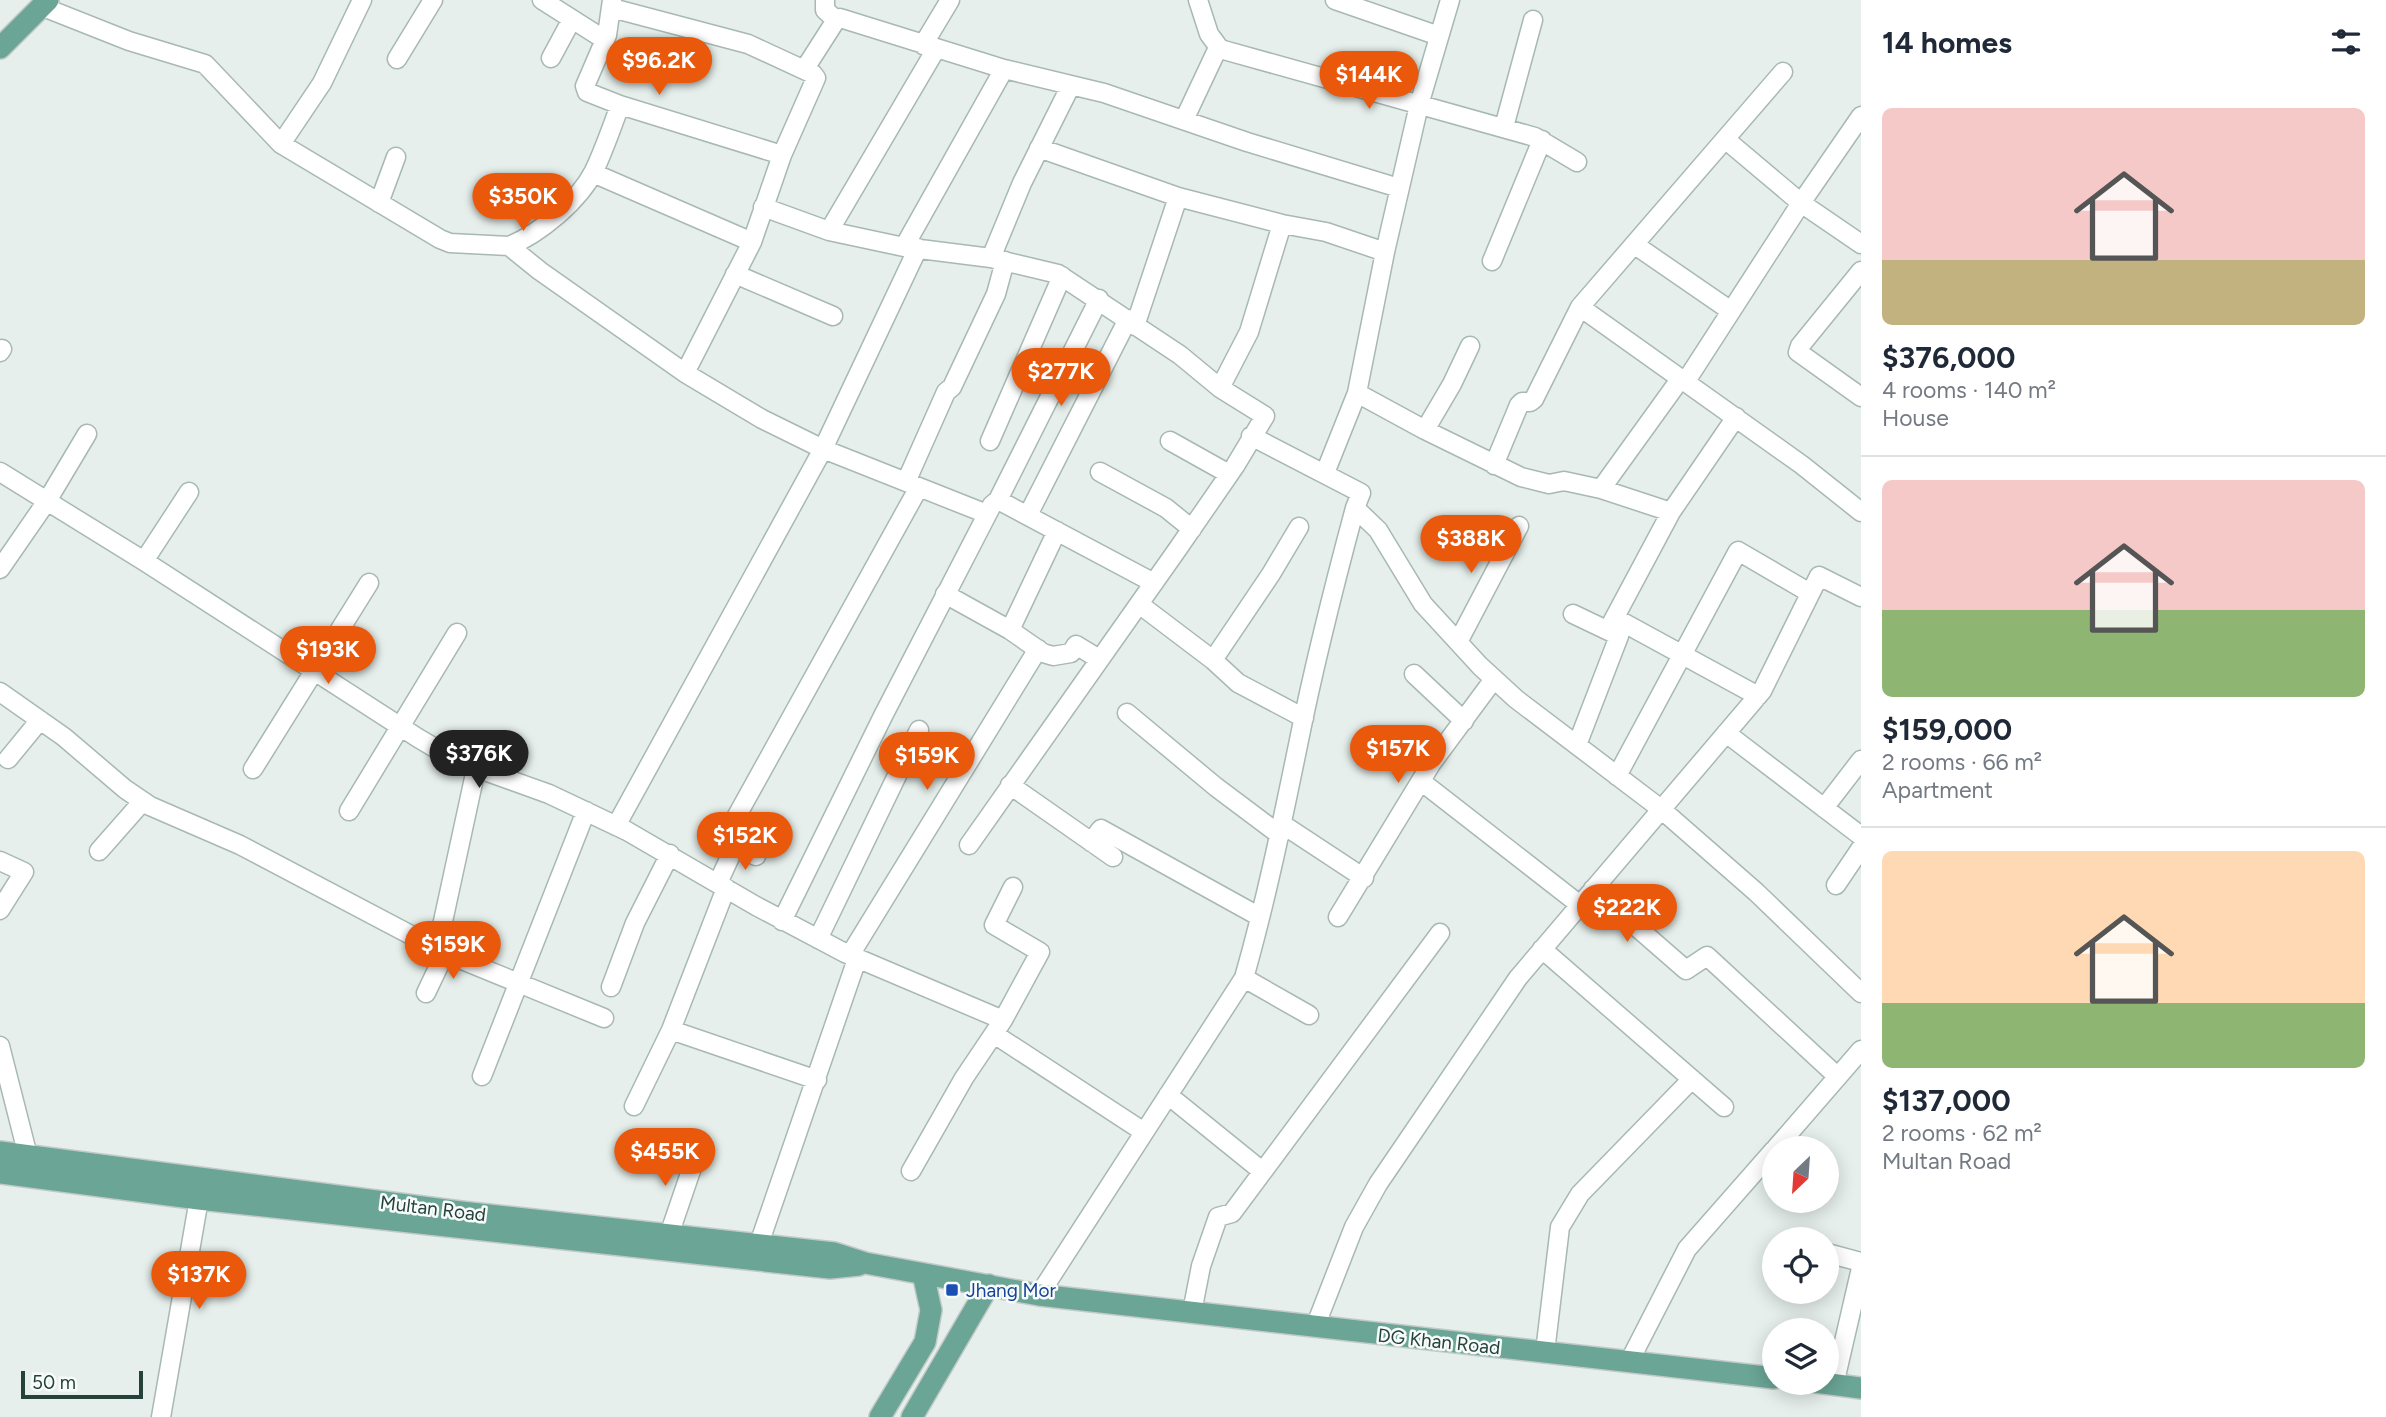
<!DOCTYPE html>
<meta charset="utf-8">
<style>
:root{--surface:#fff;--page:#f6f6f7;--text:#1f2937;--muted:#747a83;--line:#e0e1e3;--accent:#ea580c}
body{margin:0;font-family:Figtree,sans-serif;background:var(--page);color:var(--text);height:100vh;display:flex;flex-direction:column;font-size:26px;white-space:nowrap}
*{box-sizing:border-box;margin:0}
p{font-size:23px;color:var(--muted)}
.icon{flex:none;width:38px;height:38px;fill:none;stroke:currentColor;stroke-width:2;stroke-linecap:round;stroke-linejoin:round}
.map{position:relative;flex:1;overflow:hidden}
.panel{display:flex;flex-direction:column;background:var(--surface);width:525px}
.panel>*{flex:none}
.needle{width:46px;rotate:205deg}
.buttons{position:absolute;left:1762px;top:1136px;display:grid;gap:14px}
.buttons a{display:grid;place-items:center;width:77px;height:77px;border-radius:50%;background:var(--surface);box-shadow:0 4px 18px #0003;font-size:35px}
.scale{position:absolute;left:21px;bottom:18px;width:122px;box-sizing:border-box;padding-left:7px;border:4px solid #24423a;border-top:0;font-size:19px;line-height:24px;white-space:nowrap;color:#24423a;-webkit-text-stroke:5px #f7fbf9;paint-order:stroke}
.price{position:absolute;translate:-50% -60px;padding:0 16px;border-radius:24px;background:var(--accent);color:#fff;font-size:23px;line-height:46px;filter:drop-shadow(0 2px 4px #0008)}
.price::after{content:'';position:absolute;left:50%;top:42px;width:21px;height:16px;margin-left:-10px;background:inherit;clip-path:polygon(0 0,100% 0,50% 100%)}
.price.active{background:#222;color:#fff}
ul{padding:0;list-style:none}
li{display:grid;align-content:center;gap:14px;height:371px;padding:0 21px}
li+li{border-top:2px solid var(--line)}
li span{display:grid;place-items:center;height:217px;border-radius:10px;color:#555}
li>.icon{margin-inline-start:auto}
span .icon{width:126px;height:126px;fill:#fffc;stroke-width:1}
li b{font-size:30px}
h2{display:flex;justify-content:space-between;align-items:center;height:84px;padding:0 21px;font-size:30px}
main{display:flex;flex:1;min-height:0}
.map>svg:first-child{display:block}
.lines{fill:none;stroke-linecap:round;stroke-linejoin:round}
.minor-casing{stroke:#a8b8b2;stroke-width:21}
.primary-casing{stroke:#c2cac8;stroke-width:24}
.minor{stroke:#fff;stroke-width:18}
.primary{stroke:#6aa596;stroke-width:21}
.transit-dot{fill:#1a4fb4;stroke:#f7fbf9;stroke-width:2.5}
.labels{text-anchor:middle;stroke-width:5;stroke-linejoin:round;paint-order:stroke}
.street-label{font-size:19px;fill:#24423a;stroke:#f7fbf9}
.transit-label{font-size:19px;fill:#164399;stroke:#f7fbf9;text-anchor:start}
</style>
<main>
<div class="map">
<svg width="1861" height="1417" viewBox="0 0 1861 1417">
<rect width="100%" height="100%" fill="#e6efeb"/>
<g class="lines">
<defs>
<path id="minor" d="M542 0 605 40
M612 0 607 35 585 86 587 92 620 105 782 155
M825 0V10L836 20
M1198 0 1209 34 1220 49
M1335 0 1439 36
M43 7 129 41 205 64 281 144 440 239 450 243 509 246 540 271 685 373 762 419 823 449 987 514
M612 8 748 44 813 74 816 78 782 155 752 242 685 373
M923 45 950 0
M551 58 572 19
M397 59 433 0
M804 70 836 20 840 18 1004 69 1104 93 1247 142 1399 188
M1184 120 1216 52 1220 49 1535 137 1577 162
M1504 127 1533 20
M1725 139 1801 203 1861 244
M281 144 322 83 362 0
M1039 148 1178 197 1282 224 1326 232 1385 252
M593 173 752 242
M379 203 396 157
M763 207 829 231 904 247 991 258 1058 274 1180 355 1220 388 1265 416 1235 466 1177 550 969 845
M829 231 936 49
M1635 245 1731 311
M509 246C539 234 579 201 594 171 604 150 612 127 620 105
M904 247 1004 69
M991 258 1022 183 1071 85
M1492 261 1542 140
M1861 271 1800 346 1798 352 1861 397
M735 274 833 316
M1580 307 1802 465 1861 512
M1135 326 1178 197
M0 352 2 349
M1686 381 1801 203 1861 116
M1220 388 1249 332 1282 224
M1357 393 1425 430 1521 477 1549 484 1564 481 1601 489 1671 512
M1425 430 1452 384 1470 346
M990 441 1062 276
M1170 441 1229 474
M1494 465 1519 405 1522 402H1530L1534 399 1580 307 1783 72
M0 472 144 561 418 738 457 761 549 794 627 831 756 906 845 953 1003 1020
M1100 472 1166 508 1192 529
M1325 473 1357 393 1385 252 1419 105 1450 0
M906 482 946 392 952 387 996 294 1005 261
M1601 489 1681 378
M998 500 1154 583
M1355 508 1378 530 1423 604 1480 666 1516 699 1661 809 1756 892 1861 993
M1028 515 1128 319
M144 561 189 492
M0 569 47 501 87 434
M945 594 1010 630 1043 653 1053 656 1071 653 1076 645 1099 659
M1139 604 1213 660 1238 683 1304 718
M1573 614 1619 636 1577 745
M1615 618 1758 696
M1010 630 1057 531
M1608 630 1671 512 1736 417
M1458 642 1519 526
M1213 660 1271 574 1299 527
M1414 674 1464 721
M0 692 64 737 125 789 150 806 240 845 445 953 604 1018
M1127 713 1216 787 1280 835
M1726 733 1861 836
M8 759 40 720
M253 769 369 583
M1617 776 1738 551 1810 593
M1422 782 1580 905
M1010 785 1113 857
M1824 808 1861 760
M349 811 457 633
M1282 824 1364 878
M616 826 823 449 918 248
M1091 842 1101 829 1260 917
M99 851 143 801
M756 856 724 839 919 487
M0 861 24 872 0 910
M718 883 736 844
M1836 885 1861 848
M1593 889 1686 970 1707 956 1838 1077
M1338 917 1431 764 1494 679
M782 921 883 716 992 505 998 500 1099 299
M818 939 919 730
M437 949 476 769
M1542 949 1724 1107
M850 955 1038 649
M1244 978 1309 1015
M611 987 635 923 670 854
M426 993 445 953
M671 1030 817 1080
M994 1034 1144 1132
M0 1046 28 1156
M482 1076 586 811
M1168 1095 1262 1171
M634 1106 671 1030 726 888
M1776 1148 1861 1050
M911 1171 964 1078 1003 1020 1040 952 994 925 1013 887
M669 1235 697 1153
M759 1244 857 959
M1827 1253 1861 1262
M1039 1295 1244 978C1266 901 1282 823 1298 745 1314 665 1334 586 1355 508L1361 493 1251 436
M1192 1312 1201 1266 1218 1217 1232 1213 1440 933
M1315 1327 1354 1227 1378 1184 1518 978 1762 691 1819 576 1861 597
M1545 1352 1560 1227 1580 1194 1692 1079
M1629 1362 1687 1249 1774 1150
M1834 1385 1861 1268
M161 1417 199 1199"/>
<path id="primary" d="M0 48 48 0
M0 1152 461 1212 834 1253 865 1263 1039 1295 1774 1378
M0 1173 199 1199 830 1268 859 1265
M1815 1382 1861 1388
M880 1417 925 1342 931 1310 923 1274
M912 1417 989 1285"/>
</defs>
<use href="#minor" class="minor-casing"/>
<use href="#primary" class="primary-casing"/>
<use href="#minor" class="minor"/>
<use href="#primary" class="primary"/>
</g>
<rect class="transit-dot" x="945" y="1283" width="14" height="14" rx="3.5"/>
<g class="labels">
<g class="street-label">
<text transform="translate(433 1208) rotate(7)" y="7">Multan Road</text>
<text transform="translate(1439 1341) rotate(6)" y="7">DG Khan Road</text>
</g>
<g class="transit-label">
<text x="966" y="1297">Jhang Mor</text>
</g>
</g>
</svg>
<div class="buttons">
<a><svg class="needle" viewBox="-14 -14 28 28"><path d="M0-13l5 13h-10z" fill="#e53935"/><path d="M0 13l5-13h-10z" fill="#747a83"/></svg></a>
<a><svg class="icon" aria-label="locate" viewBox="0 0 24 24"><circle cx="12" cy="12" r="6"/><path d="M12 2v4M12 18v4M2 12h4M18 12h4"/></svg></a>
<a><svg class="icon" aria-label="layers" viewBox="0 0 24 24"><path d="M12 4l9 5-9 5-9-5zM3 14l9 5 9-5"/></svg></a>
</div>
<div class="scale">50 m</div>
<b class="price" style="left:659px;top:97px">$96.2K</b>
<b class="price" style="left:1369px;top:111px">$144K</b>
<b class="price" style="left:523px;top:233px">$350K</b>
<b class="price" style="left:1061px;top:408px">$277K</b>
<b class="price" style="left:1471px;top:575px">$388K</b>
<b class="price" style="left:328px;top:686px">$193K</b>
<b class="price" style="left:1398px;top:785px">$157K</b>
<b class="price active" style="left:479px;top:790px">$376K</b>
<b class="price" style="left:927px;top:792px">$159K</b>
<b class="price" style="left:745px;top:872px">$152K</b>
<b class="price" style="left:1627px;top:944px">$222K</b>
<b class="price" style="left:453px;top:981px">$159K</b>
<b class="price" style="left:665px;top:1188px">$455K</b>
<b class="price" style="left:199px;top:1311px">$137K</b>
</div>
<section class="panel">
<h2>14 homes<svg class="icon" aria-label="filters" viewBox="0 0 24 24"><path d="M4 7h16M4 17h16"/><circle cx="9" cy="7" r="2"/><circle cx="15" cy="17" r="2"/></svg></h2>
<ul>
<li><span style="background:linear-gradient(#f6c9c9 70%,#c2b280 0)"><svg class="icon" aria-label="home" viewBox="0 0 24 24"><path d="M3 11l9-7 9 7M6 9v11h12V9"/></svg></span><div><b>$376,000</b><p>4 rooms · 140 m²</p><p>House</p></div></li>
<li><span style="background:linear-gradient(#f6c9c9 60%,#8fb573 0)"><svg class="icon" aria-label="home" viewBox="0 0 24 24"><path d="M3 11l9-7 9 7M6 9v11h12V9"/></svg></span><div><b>$159,000</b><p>2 rooms · 66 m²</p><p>Apartment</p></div></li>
<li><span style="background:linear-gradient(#ffd9b3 70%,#8fb573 0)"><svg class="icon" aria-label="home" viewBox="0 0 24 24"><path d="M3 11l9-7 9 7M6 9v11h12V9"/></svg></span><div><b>$137,000</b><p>2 rooms · 62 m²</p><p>Multan Road</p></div></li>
</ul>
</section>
</main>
